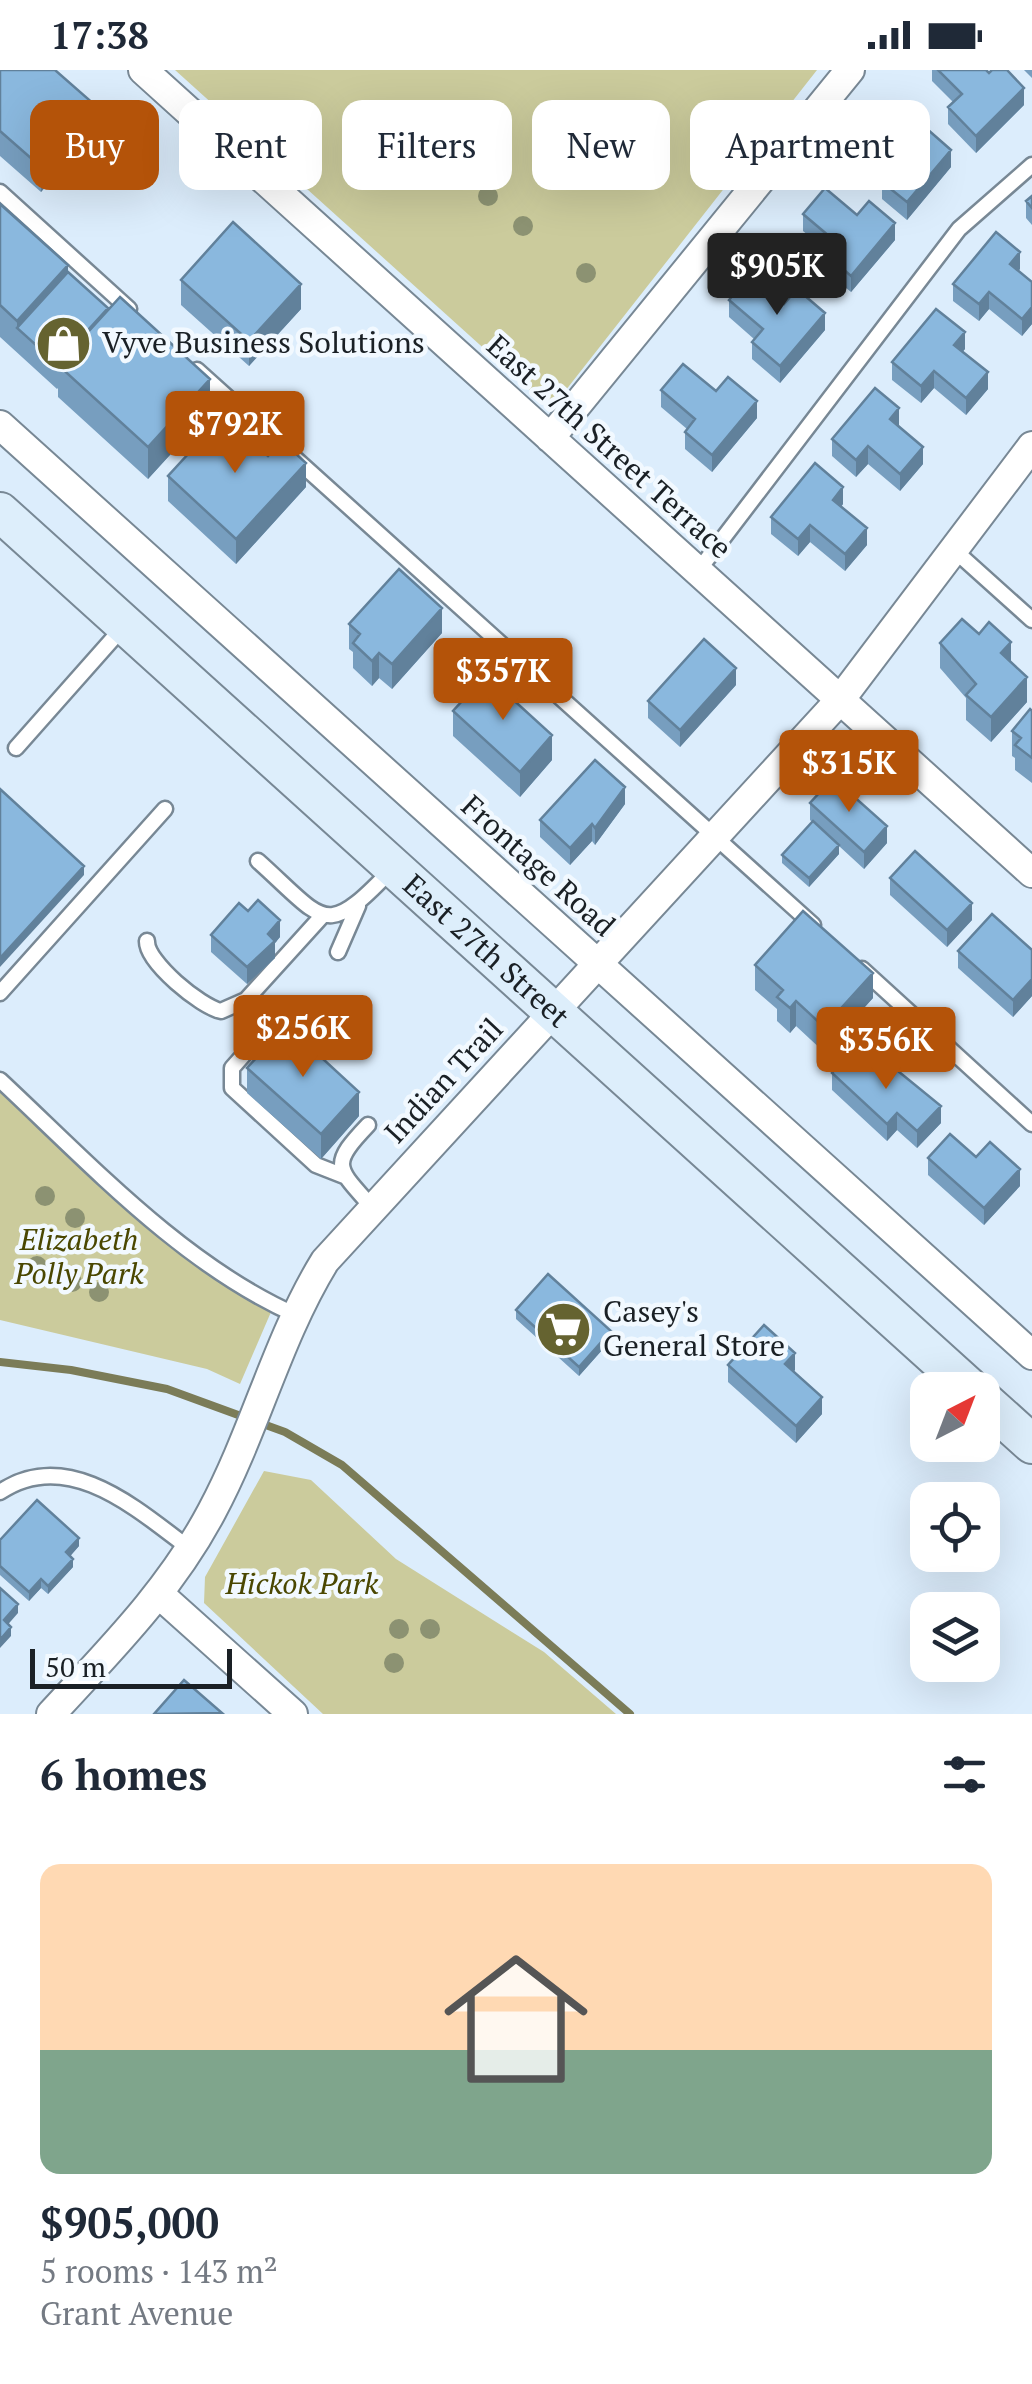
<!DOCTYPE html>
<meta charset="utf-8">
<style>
:root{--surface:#fff;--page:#f2f2f3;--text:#1f2937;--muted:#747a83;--line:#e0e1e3;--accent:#b45309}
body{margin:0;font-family:"PT Serif",serif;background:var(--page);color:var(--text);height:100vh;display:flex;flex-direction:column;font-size:38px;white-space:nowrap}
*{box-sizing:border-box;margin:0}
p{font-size:32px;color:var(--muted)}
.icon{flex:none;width:55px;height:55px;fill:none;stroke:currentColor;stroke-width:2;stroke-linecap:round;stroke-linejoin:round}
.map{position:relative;height:1644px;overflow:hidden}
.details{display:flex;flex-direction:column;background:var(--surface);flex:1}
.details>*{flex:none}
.hud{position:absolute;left:30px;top:30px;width:972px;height:90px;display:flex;gap:20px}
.needle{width:65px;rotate:42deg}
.tools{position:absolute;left:910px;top:1302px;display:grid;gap:20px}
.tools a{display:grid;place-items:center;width:90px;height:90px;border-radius:20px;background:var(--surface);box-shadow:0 10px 40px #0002;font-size:50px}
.scale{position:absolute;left:30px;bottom:25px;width:202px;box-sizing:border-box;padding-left:10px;border:5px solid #1a2025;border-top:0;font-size:28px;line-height:35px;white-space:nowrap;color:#1a2025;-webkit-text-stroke:8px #f2f9ff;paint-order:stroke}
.price{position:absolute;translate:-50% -85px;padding:0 22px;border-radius:10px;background:var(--accent);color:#fff;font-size:32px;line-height:65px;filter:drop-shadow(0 2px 5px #0008)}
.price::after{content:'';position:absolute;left:50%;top:60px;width:30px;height:22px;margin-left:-15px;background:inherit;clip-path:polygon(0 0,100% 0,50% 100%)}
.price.selected{background:#222;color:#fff}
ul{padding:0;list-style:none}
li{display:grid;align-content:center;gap:20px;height:530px;padding:0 40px}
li+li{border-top:2px solid var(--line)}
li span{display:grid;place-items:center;height:310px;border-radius:20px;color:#555}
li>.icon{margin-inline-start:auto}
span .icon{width:180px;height:180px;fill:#fffc;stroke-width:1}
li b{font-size:42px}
h2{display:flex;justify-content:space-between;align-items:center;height:120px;padding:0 40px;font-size:42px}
.tag{padding:0 35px;border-radius:20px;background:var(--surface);box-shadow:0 10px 40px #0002;font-size:35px;line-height:90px}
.tag.selected{background:var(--accent);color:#fff}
.status{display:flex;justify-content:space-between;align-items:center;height:70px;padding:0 50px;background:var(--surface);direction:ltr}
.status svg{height:28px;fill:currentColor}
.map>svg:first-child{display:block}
.green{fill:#cbcb9c}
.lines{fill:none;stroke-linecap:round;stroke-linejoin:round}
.stream{stroke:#7b7c58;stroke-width:8}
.lane-casing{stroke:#788895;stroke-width:19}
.street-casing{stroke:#788895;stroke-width:32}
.secondary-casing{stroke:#788895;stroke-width:42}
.lane{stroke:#fff;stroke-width:14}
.street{stroke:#fff;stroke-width:28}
.secondary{stroke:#ddeefb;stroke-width:38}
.tree{fill:#8c9272}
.wall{fill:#779ebf}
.shaded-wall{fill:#61819b}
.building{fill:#8ab8de;stroke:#61819b;stroke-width:2.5}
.labels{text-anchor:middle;stroke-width:9;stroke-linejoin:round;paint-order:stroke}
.poi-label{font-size:30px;fill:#1a2025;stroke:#f2f9ff;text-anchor:start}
.street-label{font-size:30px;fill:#1a2025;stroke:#f2f9ff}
.park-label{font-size:30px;font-style:italic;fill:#4a4701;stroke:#f2f9ff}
</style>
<div class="status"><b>17:38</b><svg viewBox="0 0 49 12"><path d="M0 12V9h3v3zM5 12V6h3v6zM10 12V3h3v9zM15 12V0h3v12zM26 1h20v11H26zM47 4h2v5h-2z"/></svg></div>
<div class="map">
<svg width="1032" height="1644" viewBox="0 0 1032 1644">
<rect width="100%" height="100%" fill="#dcedfc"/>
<path class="green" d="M175 0H817L551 339Z
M0 1010 162 1156 274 1235 240 1314 207 1299 0 1250Z
M264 1401 311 1410 396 1489 544 1582 616 1644H323L204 1533 205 1507Z"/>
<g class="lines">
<path class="stream" d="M0 1292 71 1300 167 1319 285 1362 342 1395 630 1644"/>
<defs>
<path id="lane" d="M0 122 129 239
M197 300 813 855
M953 479 1032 550
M698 501 959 159 1032 95
M16 678 125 555
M258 791C326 852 324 871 393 798
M147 871C146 892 201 937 221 941L246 930 323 845
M338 882 358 836
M862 899 1032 1054
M0 923 165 739
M265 961 232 998V1018L316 1095 344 1106
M0 1010C90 1094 183 1195 296 1245
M368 1055C330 1095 336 1097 371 1136
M0 1422C68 1376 138 1440 190 1479"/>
<path id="street" d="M143 0 1032 803
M0 355 1032 1285
M550 368 850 0
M159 1524 293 1644
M51 1644C110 1580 171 1519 212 1441 255 1361 277 1269 325 1191L840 630 1032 376"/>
<g id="secondary">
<path id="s1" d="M0 442 972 1320"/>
<path d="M982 1329 1032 1374"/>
</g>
</defs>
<use href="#lane" class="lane-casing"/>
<use href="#street" class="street-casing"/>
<use href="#secondary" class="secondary-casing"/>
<use href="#lane" class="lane"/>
<use href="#street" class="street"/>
<use href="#secondary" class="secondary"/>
</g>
<g class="tree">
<circle cx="429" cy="69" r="10"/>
<circle cx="463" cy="104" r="10"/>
<circle cx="488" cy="126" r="10"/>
<circle cx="523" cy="156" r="10"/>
<circle cx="586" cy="203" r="10"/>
<circle cx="45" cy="1126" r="10"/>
<circle cx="75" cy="1148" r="10"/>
<circle cx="37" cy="1196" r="10"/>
<circle cx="72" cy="1212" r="10"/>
<circle cx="99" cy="1222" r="10"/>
<circle cx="399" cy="1559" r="10"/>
<circle cx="430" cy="1559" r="10"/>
<circle cx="394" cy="1593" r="10"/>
</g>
<path class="wall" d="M0 0 95 60 41 122 0 86Z
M932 0H986L1024 35 976 83 948 54V37L953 32 932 11Z
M1024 0H1032V8Z
M859 71 913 73 951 97 907 150 882 129V112L884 109 859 88Z
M1032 126V155L1026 148V131Z
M0 134 210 341 148 409 58 327V318L57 319 0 267Z
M803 144 857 145 895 170 851 222 826 201V184L828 182 803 161Z
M1020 199 1018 201 1032 212V254L1022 266 989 239 979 251 953 231V214Z
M181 210 301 239 249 296 181 235Z
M729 230 784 234 825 260 780 313 752 289V272L754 269 729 247Z
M965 279 962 282 988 319 966 345 934 318 921 333 892 310V292Z
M661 320 716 321 757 348 712 402 685 379V362L687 359 661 337Z
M899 355 898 356 923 394 900 421 868 394 856 407 832 386V369Z
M268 386 306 417 236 494 168 431V406Z
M843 434 841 437 867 475 845 501 810 472 798 486 771 464V447Z
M349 554 442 563 392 619 379 608 372 616 353 598V582L349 579Z
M940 573 1011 592 1027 632 991 672 966 650V628L940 598Z
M736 615 680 677 648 648V631Z
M453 641 552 690 520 727 453 666Z
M1032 641V713L1015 700V688L1012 686V661Z
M810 733 887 773 864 799 839 776V784L809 817 782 793V785L812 752 810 750Z
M625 734 595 775 592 771 570 795 540 767V750Z
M890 808 972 850 947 877 890 825Z
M211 865 280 867 275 873V888L247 914 211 882Z
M1032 880V926L1013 947 958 898V881Z
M755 895 873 928 824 982 796 956 790 963 777 951V939L755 920Z
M247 998 359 1046 321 1089 247 1023Z
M832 1003 883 1007 941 1053 917 1078 897 1060 887 1071 832 1020Z
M976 1087 1020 1116 984 1155 928 1105V1088Z
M516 1240 611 1270 579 1306 516 1249Z
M728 1295 795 1300 793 1302 822 1344 796 1373 728 1312Z
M0 1470 79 1476 70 1486 73 1497 48 1524 41 1518 29 1531 0 1505Z"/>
<path class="shaded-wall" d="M1024 18V35L976 83V66Z
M95 35V60L41 122V97Z
M951 80V97L907 150V132Z
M895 153V170L851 222V206Z
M1020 182V199L1010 211V194Z
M68 195V227L17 258V251Z
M301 214V239L249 296V271Z
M989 222V239L979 251V234Z
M1032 237V254L1022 266V249Z
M825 243V260L780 313V296Z
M965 262V279L954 292V275Z
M934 301V318L921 333V316Z
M988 302V319L966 345V328Z
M210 309V341L148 409V377Z
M757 331V348L712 402V385Z
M899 338V355L890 366V349Z
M868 376V394L856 407V390Z
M923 377V394L900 421V404Z
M306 393V417L236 494V469Z
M843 417V434L833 447V430Z
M810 455V472L798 486V469Z
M867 458V475L845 501V484Z
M442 538V563L392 619V594Z
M1011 572V597L1001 583Z
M379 583V608L372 616V591Z
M736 598V615L680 677V660Z
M1027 607V632L991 672V647Z
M552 665V690L520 727V702Z
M625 717V734L595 775V758Z
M592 754V771L570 795V778Z
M887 756V773L864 799V782Z
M839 775V784L809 817V808Z
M84 796V805L0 897V888Z
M972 833V850L947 877V860Z
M280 850V867L275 873V888L247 914V897L268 864Z
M873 903V928L824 982V957Z
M1032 909V926L1013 947V930Z
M796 931V956L790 963V938Z
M359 1022V1046L321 1089V1064Z
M941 1036V1053L917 1078V1061Z
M897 1043V1060L887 1071V1054Z
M1020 1099V1116L984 1155V1138Z
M611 1261V1270L579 1306V1297Z
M795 1283V1300L785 1311V1294Z
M822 1327V1344L796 1373V1356Z
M79 1468V1476L66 1491V1482Z
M73 1489V1497L48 1524V1516Z
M41 1509V1518L29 1531V1522Z
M18 1534V1543L4 1559V1550Z
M11 1557V1566L0 1578V1570Z"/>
<path class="building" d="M0 0H55L95 35 41 97 0 61Z
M938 0H986L989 3 992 0H1007L1024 18 976 66 948 37 962 24Z
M881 45 913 73 926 58 951 80 907 132 882 112 893 99 859 71Z
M825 118 857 145 869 131 895 153 851 206 826 184 836 172 803 144Z
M1032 126V138L1026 131Z
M0 134 68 195 17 251 0 235Z
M233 152 301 214 249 271 181 210Z
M996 162 1020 182 1010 194 1032 212V237L1022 249 989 222 979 234 953 214Z
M68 202 108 238 57 294 17 258Z
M750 205 784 234 797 219 825 243 780 296 752 272 763 259 729 230Z
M120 227 210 309 148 377 58 295Z
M936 239 965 262 954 275 988 302 966 328 934 301 921 316 892 292Z
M683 294 716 321 728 307 757 331 712 385 685 362 695 349 661 320Z
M875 318 899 338 890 349 923 377 900 404 868 376 856 390 832 369Z
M224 345 268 386 282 371 306 393 236 469 168 406Z
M815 393 843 417 833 430 867 458 845 484 810 455 798 469 771 447Z
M399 499 442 538 392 594 379 583 372 591 353 573 360 564 349 554Z
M962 549 979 564 989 552 1011 572 1001 583 1027 607 991 647 966 625 976 614 940 573Z
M704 569 736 598 680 660 648 631Z
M486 605 552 665 520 702 453 641Z
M1030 639 1032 641V688L1015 675 1021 668 1012 661Z
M595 690 625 717 595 758 592 754 570 778 540 750Z
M833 708 887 756 864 782 810 733Z
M0 719 84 796 0 888Z
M813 751 839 775 809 808 782 785Z
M915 781 972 833 947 860 890 808Z
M258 830 280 850 268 864 275 871 247 897 211 865 239 833 248 841Z
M803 841 873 903 824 957 796 931 790 938 777 927 783 920 755 895Z
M992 844 1032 880V909L1013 930 958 881Z
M286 955 359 1022 321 1064 247 998Z
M853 979 883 1007 893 997 941 1036 917 1061 897 1043 887 1054 832 1003Z
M950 1064 976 1087 990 1072 1020 1099 984 1138 928 1088Z
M548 1204 611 1261 579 1297 516 1240Z
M764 1255 795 1283 785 1294 822 1327 796 1356 728 1295Z
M37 1430 79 1468 66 1482 73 1489 48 1516 41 1509 29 1522 0 1496V1470Z
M0 1518 18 1534 4 1550 11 1557 0 1570Z
M184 1610 222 1643 154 1644Z"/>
<defs>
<symbol id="shop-disc" viewBox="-11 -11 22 22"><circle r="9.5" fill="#656330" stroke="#f2f9ff"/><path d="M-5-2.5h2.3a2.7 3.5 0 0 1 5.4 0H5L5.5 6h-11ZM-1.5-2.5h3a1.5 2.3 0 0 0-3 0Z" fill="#fff"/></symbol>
<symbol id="supermarket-disc" viewBox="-11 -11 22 22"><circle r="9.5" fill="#656330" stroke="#f2f9ff"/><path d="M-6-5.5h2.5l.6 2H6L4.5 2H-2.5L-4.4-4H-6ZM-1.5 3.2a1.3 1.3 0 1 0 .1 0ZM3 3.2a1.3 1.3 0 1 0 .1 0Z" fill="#fff"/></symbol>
</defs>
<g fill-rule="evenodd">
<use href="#shop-disc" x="32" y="242" width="63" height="63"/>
<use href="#supermarket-disc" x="532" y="1228" width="63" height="63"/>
</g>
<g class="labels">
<g class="poi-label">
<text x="102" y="283">Vyve Business Solutions</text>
<text x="603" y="1252">Casey's<tspan x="603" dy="34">General Store</tspan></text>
</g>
<g class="street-label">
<text transform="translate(609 377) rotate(42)" y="10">East 27th Street Terrace</text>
<text transform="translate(538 796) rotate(42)" y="10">Frontage Road</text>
<text dy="10" stroke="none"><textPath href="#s1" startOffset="655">East 27th Street</textPath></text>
<text transform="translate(444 1011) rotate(-47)" y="10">Indian Trail</text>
</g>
<g class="park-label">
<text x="79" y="1180">Elizabeth<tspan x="79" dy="34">Polly Park</tspan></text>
<text x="302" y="1524">Hickok Park</text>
</g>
</g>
</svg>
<div class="tools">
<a><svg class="needle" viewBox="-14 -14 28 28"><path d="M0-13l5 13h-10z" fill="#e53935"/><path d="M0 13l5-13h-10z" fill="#747a83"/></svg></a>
<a><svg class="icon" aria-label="locate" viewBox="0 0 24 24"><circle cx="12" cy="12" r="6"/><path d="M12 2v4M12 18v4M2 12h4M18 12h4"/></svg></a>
<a><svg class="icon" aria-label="layers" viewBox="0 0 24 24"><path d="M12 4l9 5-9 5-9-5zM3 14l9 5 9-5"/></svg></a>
</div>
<div class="scale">50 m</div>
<b class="price selected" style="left:777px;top:248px">$905K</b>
<b class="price" style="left:235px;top:406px">$792K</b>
<b class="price" style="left:503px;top:653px">$357K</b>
<b class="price" style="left:849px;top:745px">$315K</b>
<b class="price" style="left:303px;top:1010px">$256K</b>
<b class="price" style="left:886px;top:1022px">$356K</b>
<div class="hud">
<a class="tag selected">Buy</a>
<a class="tag">Rent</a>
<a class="tag">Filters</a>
<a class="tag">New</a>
<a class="tag">Apartment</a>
</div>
</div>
<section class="details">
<h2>6 homes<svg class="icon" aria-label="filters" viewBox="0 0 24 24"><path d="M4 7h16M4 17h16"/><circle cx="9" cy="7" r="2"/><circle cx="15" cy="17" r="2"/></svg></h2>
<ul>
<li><span style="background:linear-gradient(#ffd9b3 60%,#7fa58c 0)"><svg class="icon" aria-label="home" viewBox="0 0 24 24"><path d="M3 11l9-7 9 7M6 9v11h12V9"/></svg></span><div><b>$905,000</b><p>5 rooms · 143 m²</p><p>Grant Avenue</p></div></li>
</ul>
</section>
